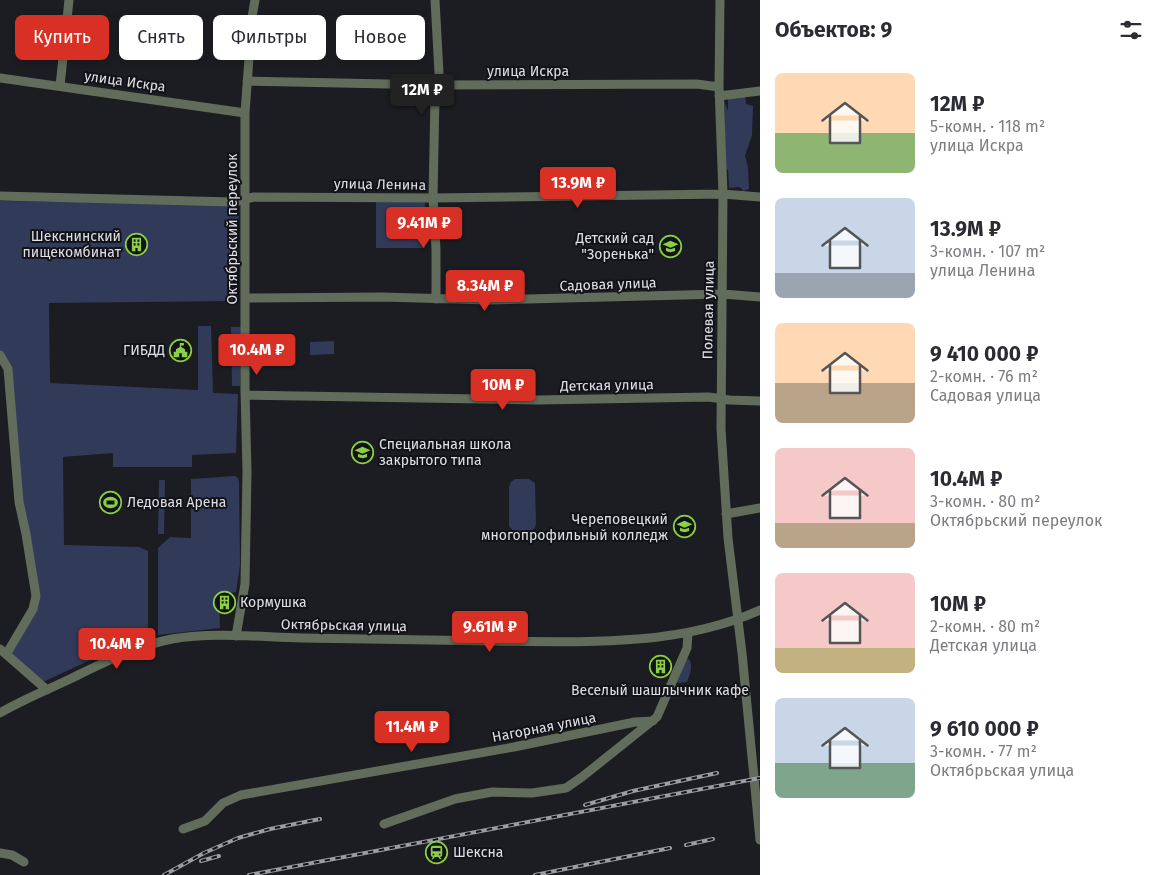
<!DOCTYPE html>
<html lang="ru">
<meta charset="utf-8">
<style>
:root{--surface:#fff;--page:#f7f7f7;--text:#2b2b33;--muted:#7c7c81;--accent:#d93025}
body{margin:0;font-family:"Fira Sans",sans-serif;background:var(--page);color:var(--text);height:100vh;display:flex;flex-direction:column;font-size:19px;white-space:nowrap}
*{box-sizing:border-box;margin:0}
p{font-size:16px;color:var(--muted)}
.icon{flex:none;width:28px;height:28px;fill:none;stroke:currentColor;stroke-width:2;stroke-linecap:round;stroke-linejoin:round}
.map{position:relative;flex:1;overflow:hidden}
.panel{display:flex;flex-direction:column;background:var(--surface);width:400px}
.panel>*{flex:none}
.top-card{position:absolute;left:15px;top:15px;width:475px;height:45px;display:flex;gap:10px}
.price{position:absolute;translate:-50% -42px;padding:0 11px;border-radius:5px;background:var(--accent);color:#fff;font-size:16px;line-height:32px;filter:drop-shadow(0 1px 2px #0008)}
.price::after{content:'';position:absolute;left:50%;top:30px;width:15px;height:11px;margin-left:-8px;background:inherit;clip-path:polygon(0 0,100% 0,50% 100%)}
.price.on{background:#222;color:#fff}
ul{padding:0;list-style:none}
li{display:flex;align-items:center;gap:15px;height:125px;padding:0 15px}
li span{display:grid;place-items:center;flex:none;width:140px;height:100px;border-radius:8px;color:#555}
li>.icon{margin-inline-start:auto}
span .icon{width:60px;height:60px;fill:#fffc;stroke-width:1}
li b{font-size:21px}
h2{display:flex;justify-content:space-between;align-items:center;height:60px;padding:0 15px;font-size:21px}
.tag{padding:0 18px;border-radius:8px;background:var(--surface);box-shadow:0 2px 8px #0003;font-size:18px;line-height:45px}
.tag.on{background:var(--accent);color:#fff}
main{display:flex;flex:1;min-height:0}
.map>svg:first-child{display:block}
.green{fill:#313a59}
.lines{fill:none;stroke-linecap:round;stroke-linejoin:round}
.minor{stroke:#626c5a;stroke-width:9}
.rail-casing{stroke:#9c9da2;stroke-width:4}
.rail{stroke:#121319;stroke-width:2;stroke-dasharray:5.5;stroke-linecap:butt}
.labels{text-anchor:middle;stroke-width:4;stroke-linejoin:round;paint-order:stroke}
.street-label{font-size:14px;fill:#dfe0e4;stroke:#121319}
.poi-label{font-size:14px;fill:#dfe0e4;stroke:#121319;text-anchor:end}
</style>
<main>
<div class="map">
<svg width="760" height="875" viewBox="0 0 760 875">
<rect width="100%" height="100%" fill="#1b1d22"/>
<path class="green" d="M745 95 746 104 753 106 752 135 745 156 748 167 749 189 743 191 740 187 729 188 728 169 726 171 724 101 728 111V98Z
M0 201 232 204 237 205 239 210 233 301 49 303 50 383 198 390V326H211L213 393 238 394 236 453 192 455V467H113V453L63 457 64 545 139 547 148 551V636L123 645 45 681C39 680 17 659 10 653L35 612 21 493 12 401 0 353Z
M376 202H425V248H376Z
M231 327H241L240 386H232Z
M334 341V354L310 355V342Z
M235 476 238 478 239 483 240 565 236 592 219 595 220 628 158 635V548L170 537 191 538V479Z
M515 479H529L535 483 536 524C533 535 524 534 514 532L509 526V487L511 482Z
M159 480H165L164 534H158Z
M688 658C694 665 690 674 687 682L679 683 677 682 686 660Z"/>
<g class="lines">
<path class="minor" d="M435 0 439 73 435 96 433 198 436 249V299
M720 0 719 87 723 194 721 429 728 538 742 653 760 840
M0 78 245 113
M247 81 437 85 697 84 719 87
M60 86 69 0
M719 96 760 91
M0 196 233 202 254 197 433 198 723 194 760 197
M246 298 382 297 490 300 723 294 760 297
M0 355 8 369 19 502 26 534 36 596 33 609 7 653
M245 395 538 400 709 397 729 400 760 401
M726 514 760 508
M236 636 245 584 247 472 245 390V113L252 17 255 0
M0 649 47 690
M0 713C22 700 47 690 70 679 103 663 136 646 172 639 214 632 259 637 302 638 366 639 430 640 494 641 582 642 678 647 760 610
M384 824 455 799 492 792 532 793 566 788 582 777 657 717 687 648 688 633
M183 829 205 821 223 803 241 795 514 747 635 722 653 721
M0 853 12 855 24 862"/>
<defs>
<path id="rail" d="M585 805 633 791 717 773
M686 845 713 839
M201 861 219 856
M164 875 204 853 238 838 270 829 320 819
M249 875 760 778
M535 875 670 848"/>
</defs>
<use href="#rail" class="rail-casing"/>
<use href="#rail" class="rail"/>
</g>
<defs>
<symbol id="building-ring" viewBox="-11 -11 22 22"><circle r="9.5" fill="#121319" stroke="#8cce45" stroke-width="1.5"/><path d="M-4-6H4V6H1V3H-1V6H-4ZM-2.5-4.3h1.7v1.8h-1.7ZM.8-4.3h1.7v1.8H.8ZM-2.5-1h1.7V.8h-1.7ZM.8-1h1.7V.8H.8Z" fill="#8cce45"/></symbol>
<symbol id="school-ring" viewBox="-11 -11 22 22"><circle r="9.5" fill="#121319" stroke="#8cce45" stroke-width="1.5"/><path d="M0-5L7-2L0 1L-7-2ZM-4 1L0 2.5L4 1V4Q0 6-4 4Z" fill="#8cce45"/></symbol>
<symbol id="civic-ring" viewBox="-11 -11 22 22"><circle r="9.5" fill="#121319" stroke="#8cce45" stroke-width="1.5"/><path d="M-.6-6.5H3V-4.5H.6V-3L4-1V1h2V6H-6V1h2V-1L-.6-3ZM-1.2 2.5V6h2.4V2.5Z" fill="#8cce45"/></symbol>
<symbol id="stadium-ring" viewBox="-11 -11 22 22"><circle r="9.5" fill="#121319" stroke="#8cce45" stroke-width="1.5"/><path d="M0-5a6.5 5 0 1 0 0 10a6.5 5 0 1 0 0-10ZM-3.5-1.8h7v3.6h-7Z" fill="#8cce45"/></symbol>
<symbol id="university-ring" viewBox="-11 -11 22 22"><circle r="9.5" fill="#121319" stroke="#8cce45" stroke-width="1.5"/><path d="M0-5L7-2L0 1L-7-2ZM-4 1L0 2.5L4 1V4Q0 6-4 4Z" fill="#8cce45"/></symbol>
<symbol id="station-ring" viewBox="-11 -11 22 22"><circle r="9.5" fill="#121319" stroke="#8cce45" stroke-width="1.5"/><path d="M-3-6H3Q5-6 5-4V2Q5 4 3 4L4.5 6H3L1.5 4h-3L-3 6H-4.5L-3 4Q-5 4-5 2V-4Q-5-6-3-6ZM-3.5-4v3h7v-3ZM-3.5 1v1.5H-2V1ZM2 1v1.5H3.5V1Z" fill="#8cce45"/></symbol>
</defs>
<g fill-rule="evenodd">
<use href="#building-ring" x="124" y="232" width="25" height="25"/>
<use href="#school-ring" x="658" y="234" width="25" height="25"/>
<use href="#civic-ring" x="168" y="338" width="25" height="25"/>
<use href="#school-ring" x="350" y="440" width="25" height="25"/>
<use href="#stadium-ring" x="98" y="490" width="25" height="25"/>
<use href="#university-ring" x="672" y="514" width="25" height="25"/>
<use href="#building-ring" x="212" y="590" width="25" height="25"/>
<use href="#building-ring" x="648" y="654" width="25" height="25"/>
<use href="#station-ring" x="424" y="840" width="25" height="25"/>
</g>
<g class="labels">
<g class="street-label">
<text x="528" y="76">улица Искра</text>
<text transform="translate(125 81) rotate(8)" y="5">улица Искра</text>
<text transform="translate(380 184) rotate(1)" y="5">улица Ленина</text>
<text transform="translate(232 229) rotate(-90)" y="5">Октябрьский переулок</text>
<text transform="translate(608 284) rotate(-2)" y="5">Садовая улица</text>
<text transform="translate(708 310) rotate(-89)" y="5">Полевая улица</text>
<text transform="translate(607 385) rotate(-1)" y="5">Детская улица</text>
<text transform="translate(344 625) rotate(1)" y="5">Октябрьская улица</text>
<text transform="translate(544 727) rotate(-11)" y="5">Нагорная улица</text>
</g>
<g class="poi-label">
<text x="121" y="241">Шекснинский<tspan x="121" dy="16">пищекомбинат</tspan></text>
<text x="654" y="243">Детский сад<tspan x="654" dy="16">"Зоренька"</tspan></text>
<text x="165" y="355">ГИБДД</text>
<text x="379" y="449" text-anchor="start">Специальная школа<tspan x="379" dy="16">закрытого типа</tspan></text>
<text x="127" y="507" text-anchor="start">Ледовая Арена</text>
<text x="668" y="524">Череповецкий<tspan x="668" dy="16">многопрофильный колледж</tspan></text>
<text x="240" y="607" text-anchor="start">Кормушка</text>
<text x="660" y="695" text-anchor="middle">Веселый шашлычник кафе</text>
<text x="453" y="857" text-anchor="start">Шексна</text>
</g>
</g>
</svg>
<b class="price on" style="left:422px;top:116px">12M ₽</b>
<b class="price" style="left:578px;top:209px">13.9M ₽</b>
<b class="price" style="left:424px;top:249px">9.41M ₽</b>
<b class="price" style="left:485px;top:312px">8.34M ₽</b>
<b class="price" style="left:257px;top:376px">10.4M ₽</b>
<b class="price" style="left:503px;top:411px">10M ₽</b>
<b class="price" style="left:490px;top:653px">9.61M ₽</b>
<b class="price" style="left:117px;top:670px">10.4M ₽</b>
<b class="price" style="left:412px;top:753px">11.4M ₽</b>
<div class="top-card">
<a class="tag on">Купить</a>
<a class="tag">Снять</a>
<a class="tag">Фильтры</a>
<a class="tag">Новое</a>
</div>
</div>
<section class="panel">
<h2>Объектов: 9<svg class="icon" aria-label="filters" viewBox="0 0 24 24"><path d="M4 7h16M4 17h16"/><circle cx="9" cy="7" r="2"/><circle cx="15" cy="17" r="2"/></svg></h2>
<ul>
<li><span style="background:linear-gradient(#ffd9b3 60%,#8fb573 0)"><svg class="icon" aria-label="home" viewBox="0 0 24 24"><path d="M3 11l9-7 9 7M6 9v11h12V9"/></svg></span><div><b>12M ₽</b><p>5-комн. · 118 m²</p><p>улица Искра</p></div></li>
<li><span style="background:linear-gradient(#c9d6e8 75%,#9aa5b1 0)"><svg class="icon" aria-label="home" viewBox="0 0 24 24"><path d="M3 11l9-7 9 7M6 9v11h12V9"/></svg></span><div><b>13.9M ₽</b><p>3-комн. · 107 m²</p><p>улица Ленина</p></div></li>
<li><span style="background:linear-gradient(#ffd9b3 60%,#b9a48a 0)"><svg class="icon" aria-label="home" viewBox="0 0 24 24"><path d="M3 11l9-7 9 7M6 9v11h12V9"/></svg></span><div><b>9 410 000 ₽</b><p>2-комн. · 76 m²</p><p>Садовая улица</p></div></li>
<li><span style="background:linear-gradient(#f6c9c9 75%,#b9a48a 0)"><svg class="icon" aria-label="home" viewBox="0 0 24 24"><path d="M3 11l9-7 9 7M6 9v11h12V9"/></svg></span><div><b>10.4M ₽</b><p>3-комн. · 80 m²</p><p>Октябрьский переулок</p></div></li>
<li><span style="background:linear-gradient(#f6c9c9 75%,#c2b280 0)"><svg class="icon" aria-label="home" viewBox="0 0 24 24"><path d="M3 11l9-7 9 7M6 9v11h12V9"/></svg></span><div><b>10M ₽</b><p>2-комн. · 80 m²</p><p>Детская улица</p></div></li>
<li><span style="background:linear-gradient(#c9d6e8 65%,#7fa58c 0)"><svg class="icon" aria-label="home" viewBox="0 0 24 24"><path d="M3 11l9-7 9 7M6 9v11h12V9"/></svg></span><div><b>9 610 000 ₽</b><p>3-комн. · 77 m²</p><p>Октябрьская улица</p></div></li>
</ul>
</section>
</main>
